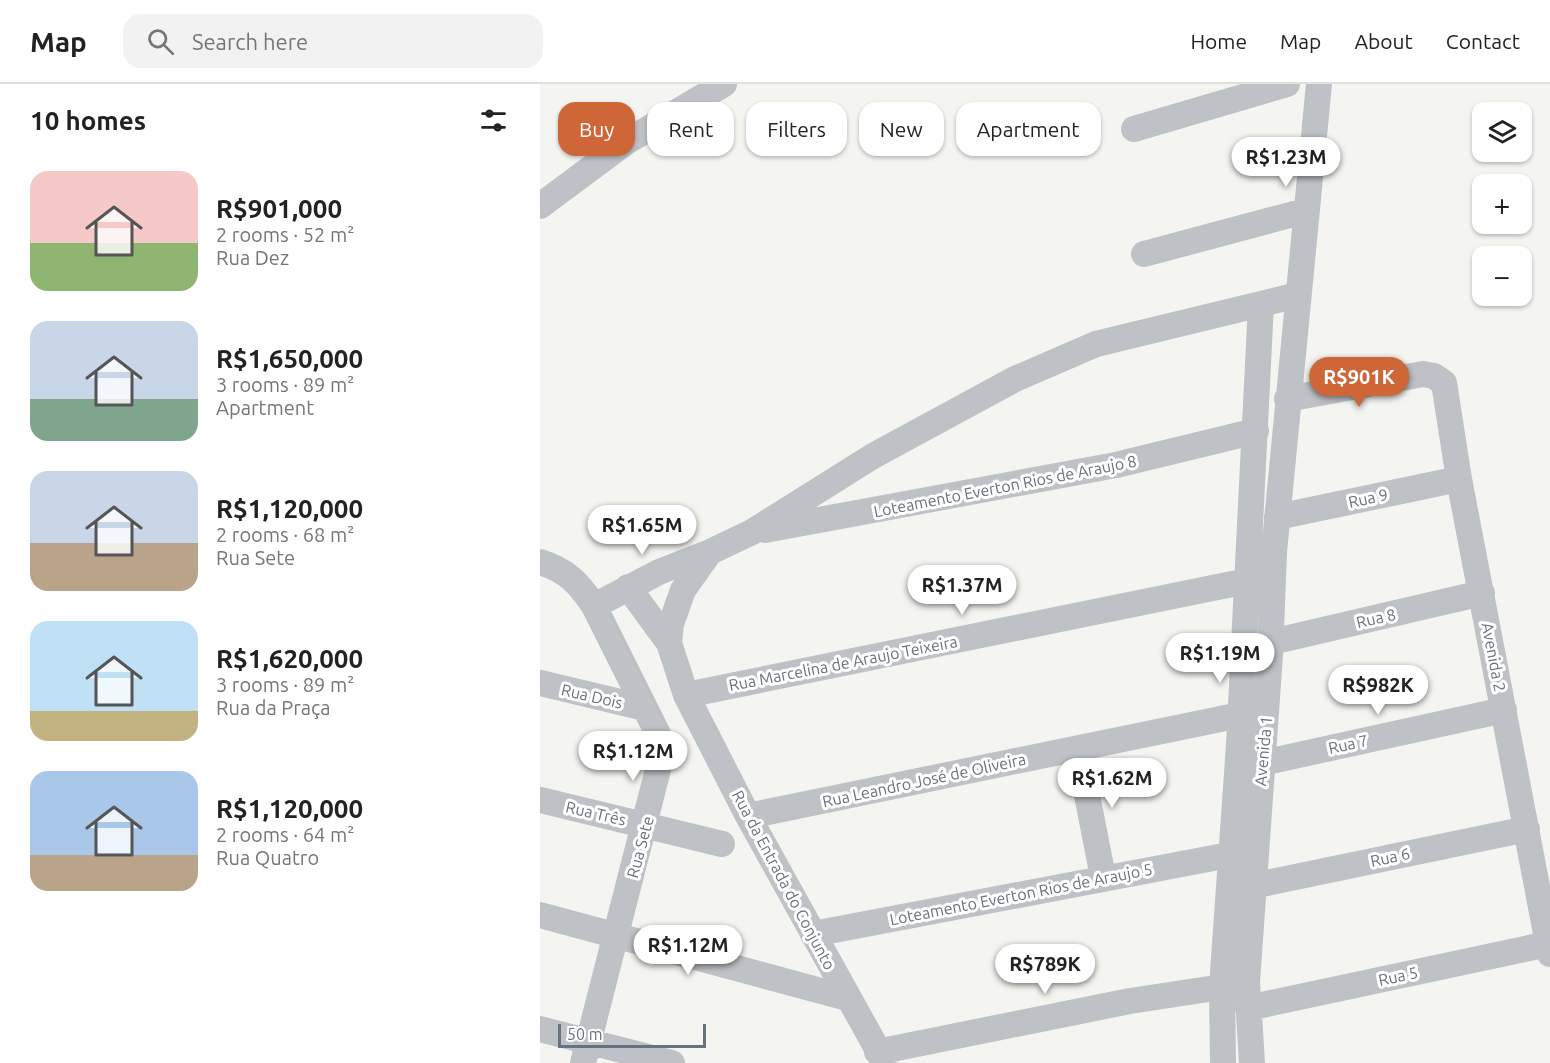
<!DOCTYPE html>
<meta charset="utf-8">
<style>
:root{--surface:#fff;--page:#f2f2f2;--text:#222;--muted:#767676;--line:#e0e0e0;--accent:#ce6637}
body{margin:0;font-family:Ubuntu,sans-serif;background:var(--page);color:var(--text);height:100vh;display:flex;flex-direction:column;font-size:22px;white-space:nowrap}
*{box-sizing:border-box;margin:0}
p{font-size:20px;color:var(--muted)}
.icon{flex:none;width:33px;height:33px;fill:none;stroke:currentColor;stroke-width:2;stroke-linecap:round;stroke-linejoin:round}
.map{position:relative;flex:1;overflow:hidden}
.side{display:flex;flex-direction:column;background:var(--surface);width:540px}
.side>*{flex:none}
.top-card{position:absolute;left:18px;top:18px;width:570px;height:54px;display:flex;gap:12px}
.fabs{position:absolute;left:932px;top:18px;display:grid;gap:12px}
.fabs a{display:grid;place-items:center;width:60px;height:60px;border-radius:12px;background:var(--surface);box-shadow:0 2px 4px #0004;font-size:30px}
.scale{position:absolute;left:18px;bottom:15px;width:148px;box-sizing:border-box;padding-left:6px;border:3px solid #67727f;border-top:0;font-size:16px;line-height:21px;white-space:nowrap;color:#67727f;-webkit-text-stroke:4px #fff;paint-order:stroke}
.price{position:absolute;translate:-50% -51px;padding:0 14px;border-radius:21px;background:#fff;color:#222;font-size:20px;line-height:39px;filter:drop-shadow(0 2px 3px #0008)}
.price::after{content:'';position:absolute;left:50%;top:36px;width:18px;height:14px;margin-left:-9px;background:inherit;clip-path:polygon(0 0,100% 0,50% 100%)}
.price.selected{background:var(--accent);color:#fff}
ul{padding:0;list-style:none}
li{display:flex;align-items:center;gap:18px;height:150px;padding:0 30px}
li span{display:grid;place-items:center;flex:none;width:168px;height:120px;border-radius:18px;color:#555}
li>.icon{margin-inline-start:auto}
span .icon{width:72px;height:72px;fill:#fffc;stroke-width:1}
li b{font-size:26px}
h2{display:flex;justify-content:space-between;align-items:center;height:72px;padding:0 30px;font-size:26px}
.pill{padding:0 21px;border-radius:18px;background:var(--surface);box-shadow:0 2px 4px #0004;font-size:21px;line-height:54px}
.pill.selected{background:var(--accent);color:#fff}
header{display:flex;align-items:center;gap:36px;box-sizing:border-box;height:84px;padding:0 30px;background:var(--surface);border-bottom:2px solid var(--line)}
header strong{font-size:28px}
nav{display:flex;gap:33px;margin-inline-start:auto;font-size:21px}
.search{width:420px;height:54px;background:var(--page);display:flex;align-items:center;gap:15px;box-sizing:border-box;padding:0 21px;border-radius:18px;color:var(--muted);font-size:22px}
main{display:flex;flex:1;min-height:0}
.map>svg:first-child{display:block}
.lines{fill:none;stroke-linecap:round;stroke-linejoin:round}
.minor{stroke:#bec1c5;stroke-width:26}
.labels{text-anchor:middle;stroke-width:6;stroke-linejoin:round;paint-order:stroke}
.street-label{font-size:16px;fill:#67727f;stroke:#fff}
</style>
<header>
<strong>Map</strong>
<div class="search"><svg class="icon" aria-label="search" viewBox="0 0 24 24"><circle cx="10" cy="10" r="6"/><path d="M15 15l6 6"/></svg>Search here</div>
<nav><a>Home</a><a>Map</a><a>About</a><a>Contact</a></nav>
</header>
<main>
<section class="side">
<h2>10 homes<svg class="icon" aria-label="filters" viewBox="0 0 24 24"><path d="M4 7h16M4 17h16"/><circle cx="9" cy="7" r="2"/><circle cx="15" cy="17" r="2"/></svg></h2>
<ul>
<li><span style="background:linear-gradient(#f6c9c9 60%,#8fb573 0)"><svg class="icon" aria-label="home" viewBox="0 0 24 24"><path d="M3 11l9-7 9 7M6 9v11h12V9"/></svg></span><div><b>R$901,000</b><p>2 rooms · 52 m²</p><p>Rua Dez</p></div></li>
<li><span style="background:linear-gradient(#c9d6e8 65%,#7fa58c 0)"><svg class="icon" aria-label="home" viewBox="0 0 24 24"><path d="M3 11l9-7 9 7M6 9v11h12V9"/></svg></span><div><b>R$1,650,000</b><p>3 rooms · 89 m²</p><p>Apartment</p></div></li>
<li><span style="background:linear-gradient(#c9d6e8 60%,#b9a48a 0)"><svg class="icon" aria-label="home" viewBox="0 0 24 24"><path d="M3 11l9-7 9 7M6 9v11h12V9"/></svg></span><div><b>R$1,120,000</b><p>2 rooms · 68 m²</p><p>Rua Sete</p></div></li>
<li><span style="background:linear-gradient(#bfe0f5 75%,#c2b280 0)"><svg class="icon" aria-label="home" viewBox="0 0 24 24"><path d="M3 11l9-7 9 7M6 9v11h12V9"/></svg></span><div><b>R$1,620,000</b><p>3 rooms · 89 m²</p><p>Rua da Praça</p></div></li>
<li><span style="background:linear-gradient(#a9c7e8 70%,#b9a48a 0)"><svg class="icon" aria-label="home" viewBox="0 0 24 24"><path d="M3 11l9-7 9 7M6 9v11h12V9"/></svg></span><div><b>R$1,120,000</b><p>2 rooms · 64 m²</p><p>Rua Quatro</p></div></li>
</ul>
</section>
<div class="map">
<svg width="1010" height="979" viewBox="0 0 1010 979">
<rect width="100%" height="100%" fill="#f4f4f1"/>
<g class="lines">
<path class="minor" d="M594 45 747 0
M0 122 86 58 184 0
M604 170 765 127
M747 315 883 290 894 292 904 299 919 395 1010 870
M737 433 919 395
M225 446 576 381 716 347
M0 478C26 486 39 499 54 522L120 654 122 670 43 979
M88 503 129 559
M54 522 119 488 170 468
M731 558 942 509
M0 599 105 624
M146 611 707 497
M538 665 563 793
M722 679 964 626
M0 716 182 760
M208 732 700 631
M712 802 987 745
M0 831 307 914
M273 850 689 771
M708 924 1008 860
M0 945 132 979
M337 968 590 917 682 903
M345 979 208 732 146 611 129 559 131 540 143 506 170 468 212 448 333 372 475 295 556 260 758 211
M683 979 682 903 699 661 721 220
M712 979 707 898 730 571 734 468 779 0"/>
</g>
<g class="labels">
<g class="street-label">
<text transform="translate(465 402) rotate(-11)" y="6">Loteamento Everton Rios de Araujo 8</text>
<text transform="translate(828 414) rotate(-12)" y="6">Rua 9</text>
<text transform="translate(836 534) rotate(-13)" y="6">Rua 8</text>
<text transform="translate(954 573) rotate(79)" y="6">Avenida 2</text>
<text transform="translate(303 579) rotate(-11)" y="6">Rua Marcelina de Araujo Teixeira</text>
<text transform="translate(52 612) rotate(13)" y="6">Rua Dois</text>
<text transform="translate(808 660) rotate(-12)" y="6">Rua 7</text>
<text transform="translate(723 667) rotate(-85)" y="6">Avenida 1</text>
<text transform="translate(384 696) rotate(-12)" y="6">Rua Leandro José de Oliveira</text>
<text transform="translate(56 729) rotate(13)" y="6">Rua Três</text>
<text transform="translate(100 763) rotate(-75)" y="6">Rua Sete</text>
<text transform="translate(850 773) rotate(-12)" y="6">Rua 6</text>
<text transform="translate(244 796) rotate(62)" y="6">Rua da Entrada do Conjunto</text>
<text transform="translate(481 810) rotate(-11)" y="6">Loteamento Everton Rios de Araujo 5</text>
<text transform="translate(858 892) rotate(-12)" y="6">Rua 5</text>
</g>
</g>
</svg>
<div class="fabs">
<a><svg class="icon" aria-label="layers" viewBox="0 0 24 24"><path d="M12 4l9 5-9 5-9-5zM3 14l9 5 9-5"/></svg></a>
<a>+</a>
<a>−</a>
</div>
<div class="scale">50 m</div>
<b class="price" style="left:746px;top:104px">R$1.23M</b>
<b class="price selected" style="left:819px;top:324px">R$901K</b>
<b class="price" style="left:102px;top:472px">R$1.65M</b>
<b class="price" style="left:422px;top:532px">R$1.37M</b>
<b class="price" style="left:680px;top:600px">R$1.19M</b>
<b class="price" style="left:838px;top:632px">R$982K</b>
<b class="price" style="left:93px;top:698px">R$1.12M</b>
<b class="price" style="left:572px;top:725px">R$1.62M</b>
<b class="price" style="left:148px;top:892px">R$1.12M</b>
<b class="price" style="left:505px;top:911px">R$789K</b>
<div class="top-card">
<a class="pill selected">Buy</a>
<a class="pill">Rent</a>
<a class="pill">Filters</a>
<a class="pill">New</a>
<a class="pill">Apartment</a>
</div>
</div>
</main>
